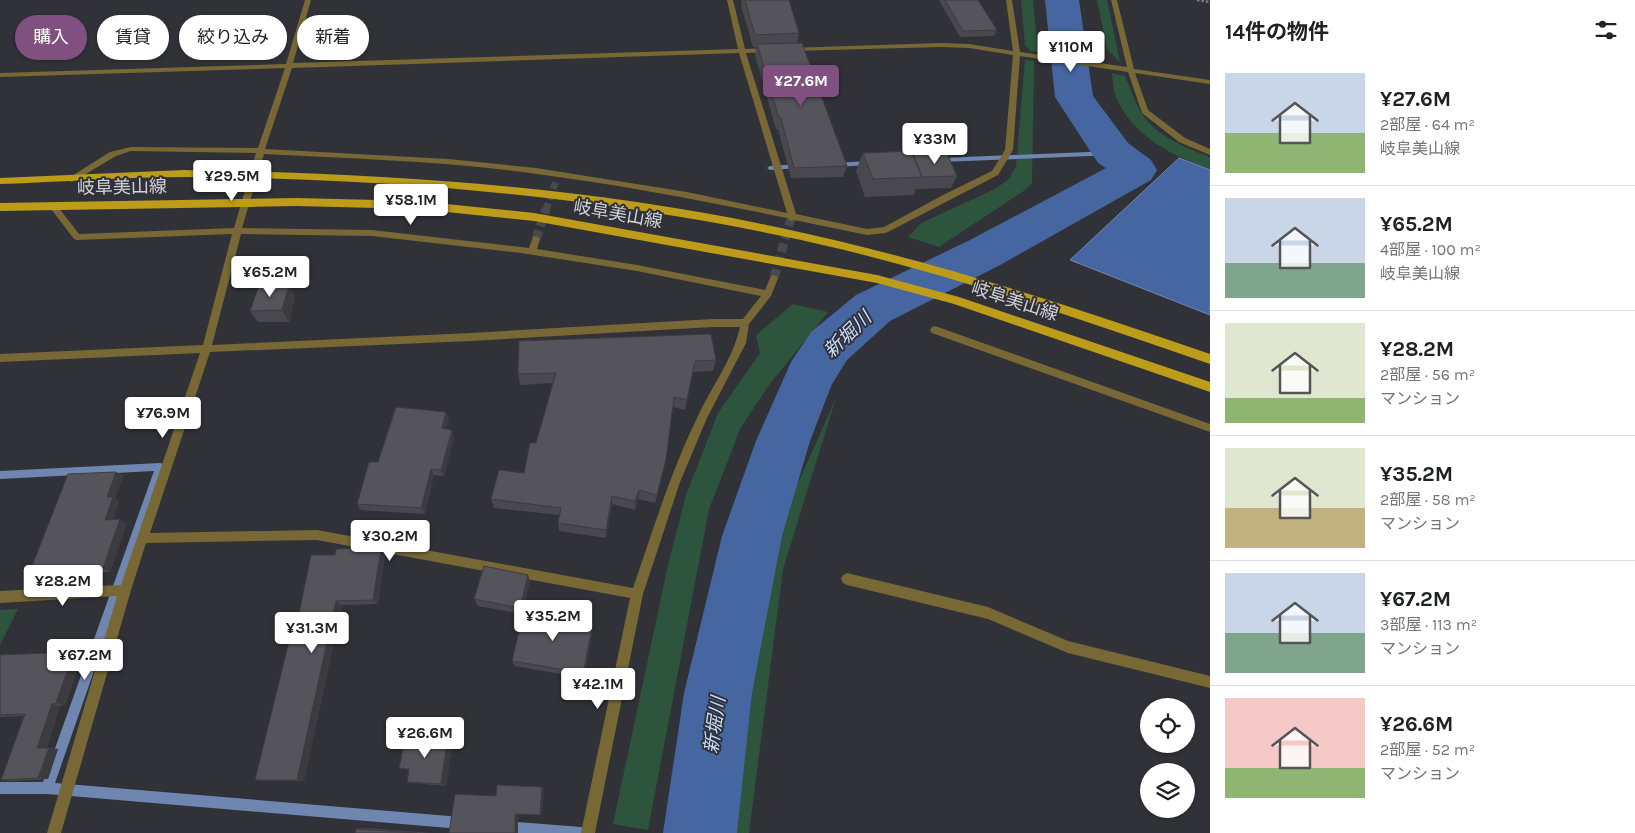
<!DOCTYPE html>
<html lang="ja">
<meta charset="utf-8">
<style>
:root{--surface:#fff;--page:#f2f2f2;--text:#202124;--muted:#757577;--line:#e0e0e0;--accent:#7f5080}
body{margin:0;font-family:Karla,"Noto Sans JP",sans-serif;background:var(--page);color:var(--text);height:100vh;display:flex;flex-direction:column;font-size:19px;white-space:nowrap}
*{box-sizing:border-box;margin:0}
p{font-size:16px;color:var(--muted)}
.icon{flex:none;width:28px;height:28px;fill:none;stroke:currentColor;stroke-width:2;stroke-linecap:round;stroke-linejoin:round}
.map{position:relative;flex:1;overflow:hidden}
.panel{display:flex;flex-direction:column;background:var(--surface);width:425px}
.panel>*{flex:none}
.hud{position:absolute;left:15px;top:15px;width:475px;height:45px;display:flex;gap:10px}
.fabs{position:absolute;left:1140px;top:698px;display:grid;gap:10px}
.fabs a{display:grid;place-items:center;width:55px;height:55px;border-radius:50%;background:var(--surface);box-shadow:0 1px 4px #0004;font-size:25px}
.price{position:absolute;translate:-50% -42px;padding:0 11px;border-radius:5px;background:#fff;color:#222;font-size:16px;line-height:32px;filter:drop-shadow(0 1px 2px #0008)}
.price::after{content:'';position:absolute;left:50%;top:30px;width:15px;height:11px;margin-left:-8px;background:inherit;clip-path:polygon(0 0,100% 0,50% 100%)}
.price.active{background:var(--accent);color:#fff}
ul{padding:0;list-style:none}
li{display:flex;align-items:center;gap:15px;height:125px;padding:0 15px}
li+li{border-top:1px solid var(--line)}
li span{display:grid;place-items:center;flex:none;width:140px;height:100px;border-radius:0px;color:#555}
li>.icon{margin-inline-start:auto}
span .icon{width:60px;height:60px;fill:#fffc;stroke-width:1}
li b{font-size:21px}
h2{display:flex;justify-content:space-between;align-items:center;height:60px;padding:0 15px;font-size:21px}
.chip{padding:0 18px;border-radius:22px;background:var(--surface);box-shadow:0 1px 4px #0004;font-size:18px;line-height:45px}
.chip.active{background:var(--accent);color:#fff}
main{display:flex;flex:1;min-height:0}
.map>svg:first-child{display:block}
.green{fill:#2d543c}
.water{fill:#4566a1;stroke:#6f86b1}
.lines{fill:none;stroke-linecap:round;stroke-linejoin:round}
.stream{fill:#6f86b1;fill-rule:evenodd}
.river{fill:#4566a1;fill-rule:evenodd}
.minor-tunnel-far1{stroke:#494a50;stroke-width:7;stroke-dasharray:7 4;stroke-linecap:butt}
.minor-tunnel{stroke:#494a50;stroke-width:9;stroke-dasharray:9 4.5;stroke-linecap:butt}
.path{stroke:#7e7f84;stroke-width:2.5;stroke-dasharray:2.5 2;stroke-linecap:butt}
.service{fill:#786835;fill-rule:evenodd}
.minor{fill:#786835;fill-rule:evenodd}
.primary{fill:#bd9c1a;fill-rule:evenodd}
.wall{fill:#49484e}
.shaded-wall{fill:#3c3b40}
.building{fill:#55545b;stroke:#3c3b40}
.labels{text-anchor:middle;stroke-width:4;stroke-linejoin:round;paint-order:stroke}
.street-label{font-size:18px;fill:#d1d2d6;stroke:#313238}
.water-label{font-size:19px;font-style:italic;fill:#c8dcff;stroke:#313238}
</style>
<main>
<div class="map">
<svg width="1210" height="833" viewBox="0 0 1210 833">
<rect width="100%" height="100%" fill="#313238"/>
<path class="green" d="M1021 0H1033L1038 52 1030 51 1025 45Z
M1097 0H1107L1120 62 1107 49Z
M1025 60 1034 61 1032 183 1025 190 939 247 908 237 921 223 995 189 1009 179 1016 166Z
M1112 73 1125 76C1130 87 1134 99 1139 109 1153 135 1184 147 1210 157V170C1173 156 1132 136 1116 97 1113 90 1113 81 1112 73Z
M793 304 828 312 769 385 741 427 709 509 648 830 613 824 668 565 686 495 718 413 760 353 756 335Z
M836 398 783 569 749 833H732L772 541Z
M18 609 0 645V610Z"/>
<path class="water" d="M1179 158 1210 170V315L1070 260Z"/>
<g class="lines">
<path class="stream" d="M1113 151H1115V155L940 162 937 160 940 158Z
M869 161H871V165L835 167 832 165 835 163Z
M799 164H801V168L770 170 767 168 770 166Z
M160 463 163 464 165 467 55 783 461 817 465 819 467 823 465 827 461 829 47 794H0V782H43L154 471 0 479V471Z
M506 821 581 827 585 829 587 833H506L502 831 500 827 502 823Z"/>
<path class="river" d="M1045 0H1079L1093 96 1128 143 1151 160 1157 170 1151 180 1002 264 890 321 847 360 832 384 810 441 782 536 752 693 737 833H663L684 693 722 536 756 441 791 362 811 332 856 295 970 240 1106 168 1098 163 1055 97Z"/>
<path class="minor-tunnel-far1" d="M546 210 556 181"/>
<path class="minor-tunnel" d="M536 239 546 209
M774 278 791 218"/>
<path class="path" d="M1197 0 1210 2"/>
<path class="service" d="M935 326 1210 424V432L932 333 930 330 932 327Z"/>
<path class="minor" d="M305 0H311L293 63 738 49 727 0H733L745 49 769 48 772 50 769 52 746 53 796 214 867 229 884 227 945 194 992 171 1005 150 1013 55 969 48 941 47 791 51 788 49 789 48 941 43 969 44 1013 51 1006 0H1012L1020 52 1127 67 1111 0H1117L1134 69 1210 80V84L1135 73 1148 110 1185 138 1210 149V155L1179 142 1142 113 1128 72 1020 56 1013 150 998 175 886 233 867 235 794 220 791 221 787 218C704 201 621 185 537 174 446 161 355 159 264 154L242 228 372 230 529 248 533 237 536 236 540 239 537 249 637 265 765 290 771 276 774 275 778 278 771 296 749 324 746 343 707 418 680 482 643 594 595 833H581L630 598 317 540 146 543 131 590 61 833H47L117 596 0 603V591L121 585 200 353 0 362V354L203 345 232 234 77 240 74 239 48 205 49 203H55L79 234 234 228 256 153 131 151 116 156 74 181 71 182 67 179 110 152 131 147 258 148 285 68 0 77V73L286 64ZM739 53 787 213 687 192 536 168 448 159 265 149 292 68ZM241 234 372 236 521 253 637 271 761 296 743 319H713L471 333 212 345ZM713 327H740C733 359 712 386 698 416 671 471 653 530 633 588L317 530 150 533 210 352 471 341Z
M847 573 988 607 1068 641 1210 676V688L1068 653 988 619 847 585 843 583 841 579 843 575Z"/>
<path class="primary" d="M184 170C383 173 586 186 781 228 927 259 1069 305 1210 354V364C1067 315 925 265 777 235 584 195 383 178 186 177 124 177 62 182 0 184V178Z
M297 198 417 201 534 213 877 275 959 297 1210 382V392L954 304 877 283 534 221 417 209 297 206 0 211V203Z"/>
</g>
<path class="wall" d="M742 0H789L799 33 797 43 847 166 843 177 791 178 778 129H776L755 55 756 47H753L741 6Z
M939 0H978L997 30 994 36 960 37Z
M863 153 913 154 957 176 951 188 916 189 914 195 865 197 856 171Z
M295 296 289 322H258L250 311Z
M519 341 716 360 713 371 693 372 685 410 673 407 664 468 655 503 638 499 635 510 612 504 606 538 559 531 558 523 560 515 494 508 491 499 524 473 536 443 553 383 520 385 518 374Z
M446 412 449 419 446 429 454 437 444 476 434 475 425 514 361 510 357 504 378 462Z
M116 472 123 476 115 498 119 501 113 519 127 523 110 572 38 575 30 571Z
M385 554 378 604 342 605 304 781H263L255 780 295 633 335 555Z
M530 581 522 614 478 606 474 599Z
M593 623V629L584 678 514 666 512 661Z
M74 652 82 654 65 705 60 706 47 748 58 749 48 779 11 781 1 780 24 716 0 717V655Z
M448 737 453 739 446 786 413 783 407 782 409 770 399 768 415 744Z
M365 828 430 833H355L356 829Z"/>
<path class="shaded-wall" d="M289 285 295 296 289 322 282 310Z
M446 412 449 419 445 435 442 428Z
M452 430 454 437 444 476 441 470Z
M431 469 434 475 425 514 421 508Z
M116 472 123 476 115 498 119 501 112 524 105 520 107 497Z
M639 490 638 499 635 510V501Z
M612 496V504L606 538V530Z
M120 519 127 523 110 572 103 568Z
M381 549 385 554 378 604 373 600Z
M528 575 530 581 522 614 520 608Z
M336 601 342 605 304 781 297 780Z
M593 623V629L584 678 583 673Z
M74 652 82 654 65 705 56 703Z
M52 704 60 706 46 750 37 748Z
M448 737 453 739 446 786 441 784Z
M49 748 58 749 48 779 38 778Z
M542 787 544 788 542 815H540Z
M515 814H518V833H515Z"/>
<path class="building" d="M745 0H789L799 33 755 35Z
M945 0H978L997 30 963 31Z
M802 43 847 166 794 168 781 118H779L757 44Z
M911 151 922 177 873 179 863 153Z
M947 153 957 176 922 177 913 154Z
M289 285 282 310 250 311 259 286Z
M711 334 716 360 695 361 687 400 674 397 666 459 657 495 639 490 635 501 612 496 606 530 558 523 561 508 491 499 499 470 524 473 530 443H536L556 373 518 374 519 341Z
M396 407 446 412 442 428 452 430 441 470 431 469 421 508 357 504 369 462H378Z
M116 472 107 497H113L105 520 120 519 103 568 30 571 68 474Z
M371 548 381 549 373 600 336 601 297 780H255L291 633H295L311 555H335L336 549Z
M484 566 528 575 520 608 474 599Z
M524 610 593 623 583 673 512 661Z
M74 652 56 703 52 704 37 748H49L38 778 1 780 25 714 0 715V655Z
M416 735 448 737 441 784 407 782 409 769 399 768 404 744H415Z
M497 785 542 787 540 815 515 814V833H449L455 794 496 796Z
M356 829 417 833H355Z"/>
<g class="labels">
<g class="street-label">
<text transform="translate(122 187) rotate(-1)" y="6">岐阜美山線</text>
<text transform="translate(618 214) rotate(10)" y="6">岐阜美山線</text>
<text transform="translate(1015 301) rotate(18)" y="6">岐阜美山線</text>
</g>
<g class="water-label">
<text transform="translate(847 334) rotate(-44)" y="7">新堀川</text>
<text transform="translate(714 725) rotate(-82)" y="7">新堀川</text>
</g>
</g>
</svg>
<div class="fabs">
<a><svg class="icon" aria-label="locate" viewBox="0 0 24 24"><circle cx="12" cy="12" r="6"/><path d="M12 2v4M12 18v4M2 12h4M18 12h4"/></svg></a>
<a><svg class="icon" aria-label="layers" viewBox="0 0 24 24"><path d="M12 4l9 5-9 5-9-5zM3 14l9 5 9-5"/></svg></a>
</div>
<b class="price" style="left:1071px;top:73px">¥110M</b>
<b class="price active" style="left:801px;top:107px">¥27.6M</b>
<b class="price" style="left:935px;top:165px">¥33M</b>
<b class="price" style="left:232px;top:202px">¥29.5M</b>
<b class="price" style="left:411px;top:226px">¥58.1M</b>
<b class="price" style="left:270px;top:298px">¥65.2M</b>
<b class="price" style="left:163px;top:439px">¥76.9M</b>
<b class="price" style="left:390px;top:562px">¥30.2M</b>
<b class="price" style="left:63px;top:607px">¥28.2M</b>
<b class="price" style="left:553px;top:642px">¥35.2M</b>
<b class="price" style="left:312px;top:654px">¥31.3M</b>
<b class="price" style="left:85px;top:681px">¥67.2M</b>
<b class="price" style="left:598px;top:710px">¥42.1M</b>
<b class="price" style="left:425px;top:759px">¥26.6M</b>
<div class="hud">
<a class="chip active">購入</a>
<a class="chip">賃貸</a>
<a class="chip">絞り込み</a>
<a class="chip">新着</a>
</div>
</div>
<section class="panel">
<h2>14件の物件<svg class="icon" aria-label="filters" viewBox="0 0 24 24"><path d="M4 7h16M4 17h16"/><circle cx="9" cy="7" r="2"/><circle cx="15" cy="17" r="2"/></svg></h2>
<ul>
<li><span style="background:linear-gradient(#c9d6e8 60%,#8fb573 0)"><svg class="icon" aria-label="home" viewBox="0 0 24 24"><path d="M3 11l9-7 9 7M6 9v11h12V9"/></svg></span><div><b>¥27.6M</b><p>2部屋 · 64 m²</p><p>岐阜美山線</p></div></li>
<li><span style="background:linear-gradient(#c9d6e8 65%,#7fa58c 0)"><svg class="icon" aria-label="home" viewBox="0 0 24 24"><path d="M3 11l9-7 9 7M6 9v11h12V9"/></svg></span><div><b>¥65.2M</b><p>4部屋 · 100 m²</p><p>岐阜美山線</p></div></li>
<li><span style="background:linear-gradient(#dfe7d0 75%,#8fb573 0)"><svg class="icon" aria-label="home" viewBox="0 0 24 24"><path d="M3 11l9-7 9 7M6 9v11h12V9"/></svg></span><div><b>¥28.2M</b><p>2部屋 · 56 m²</p><p>マンション</p></div></li>
<li><span style="background:linear-gradient(#dfe7d0 60%,#c2b280 0)"><svg class="icon" aria-label="home" viewBox="0 0 24 24"><path d="M3 11l9-7 9 7M6 9v11h12V9"/></svg></span><div><b>¥35.2M</b><p>2部屋 · 58 m²</p><p>マンション</p></div></li>
<li><span style="background:linear-gradient(#c9d6e8 60%,#7fa58c 0)"><svg class="icon" aria-label="home" viewBox="0 0 24 24"><path d="M3 11l9-7 9 7M6 9v11h12V9"/></svg></span><div><b>¥67.2M</b><p>3部屋 · 113 m²</p><p>マンション</p></div></li>
<li><span style="background:linear-gradient(#f6c9c9 70%,#8fb573 0)"><svg class="icon" aria-label="home" viewBox="0 0 24 24"><path d="M3 11l9-7 9 7M6 9v11h12V9"/></svg></span><div><b>¥26.6M</b><p>2部屋 · 52 m²</p><p>マンション</p></div></li>
</ul>
</section>
</main>
